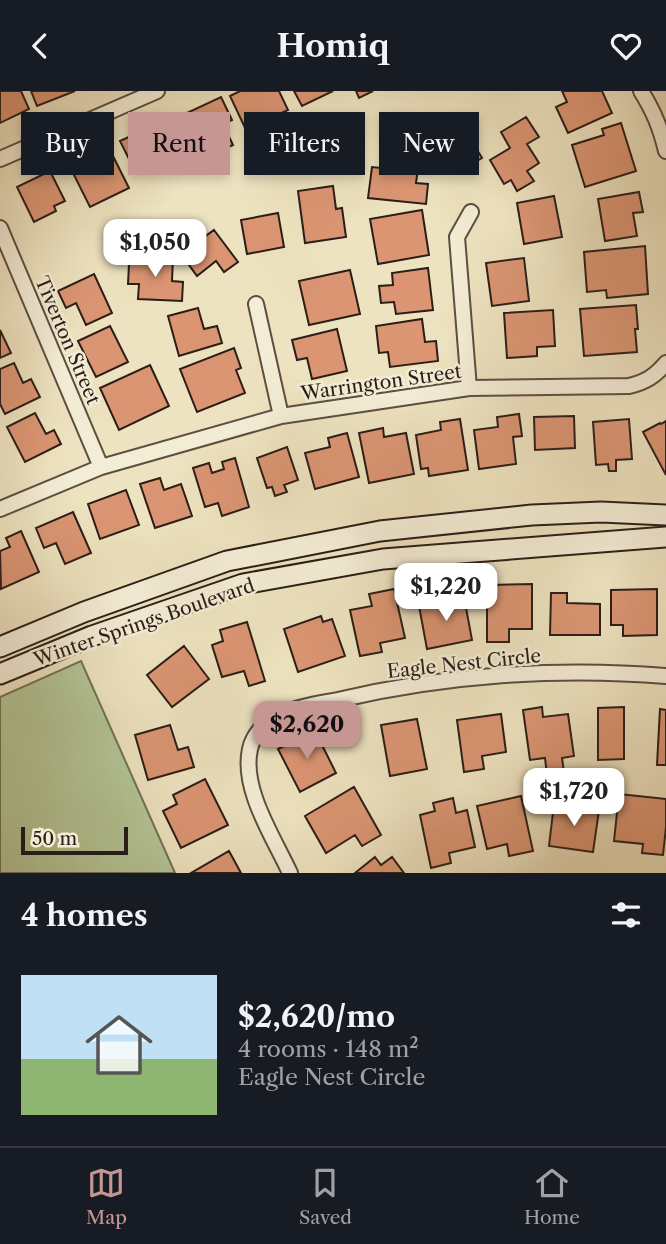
<!DOCTYPE html>
<meta charset="utf-8">
<style>
:root{--surface:#171b24;--page:#20242c;--text:#f1f3f6;--muted:#9ea1a6;--line:#363941;--accent:#c59692}
body{margin:0;font-family:"Libre Caslon Text",serif;background:var(--page);color:var(--text);height:100vh;display:flex;flex-direction:column;font-size:26px;white-space:nowrap}
*{box-sizing:border-box;margin:0}
p{font-size:23px;color:var(--muted)}
.icon{flex:none;width:38px;height:38px;fill:none;stroke:currentColor;stroke-width:2;stroke-linecap:round;stroke-linejoin:round}
.map{position:relative;height:782px;overflow:hidden}
.side{display:flex;flex-direction:column;background:var(--surface);flex:1}
.side>*{flex:none}
.banner{position:absolute;left:21px;top:21px;width:625px;height:63px;display:flex;gap:14px}
.scale{position:absolute;left:21px;bottom:18px;width:107px;box-sizing:border-box;padding-left:7px;border:4px solid #2b1d17;border-top:0;font-size:19px;line-height:24px;white-space:nowrap;color:#2b1d17;-webkit-text-stroke:5px #f4edd6;paint-order:stroke}
.price{position:absolute;translate:-50% -60px;padding:0 16px;border-radius:14px;background:#fff;color:#222;font-size:23px;line-height:46px;filter:drop-shadow(0 2px 4px #0008)}
.price::after{content:'';position:absolute;left:50%;top:42px;width:21px;height:16px;margin-left:-10px;background:inherit;clip-path:polygon(0 0,100% 0,50% 100%)}
.price.current{background:var(--accent);color:#111}
ul{padding:0;list-style:none}
li{display:flex;align-items:center;gap:21px;height:175px;padding:0 21px}
li+li{border-top:2px solid var(--line)}
li span{display:grid;place-items:center;flex:none;width:196px;height:140px;border-radius:0px;color:#555}
li>.icon{margin-inline-start:auto}
span .icon{width:84px;height:84px;fill:#fffc;stroke-width:1}
li b{font-size:30px}
h2{display:flex;justify-content:space-between;align-items:center;height:84px;padding:0 21px;font-size:30px}
.chip{padding:0 24px;border-radius:0px;background:var(--surface);box-shadow:0 4px 10px #0003;font-size:24px;line-height:63px}
.chip.current{background:var(--accent);color:#111}
header{display:flex;justify-content:space-between;align-items:center;height:91px;padding:0 21px;background:var(--surface);font-size:32px;font-weight:800}
.menu{display:flex;justify-content:space-around;align-items:center;height:98px;border-top:2px solid var(--line);background:var(--surface);font-size:19px;color:var(--muted)}
.menu a{display:grid;justify-items:center;gap:4px}
.menu .current{color:var(--accent)}
.map>svg:first-child{display:block}
.green{fill:#b4c596;stroke:#707156;stroke-width:2}
.building{fill:#db9573;stroke:#2b1d17;stroke-width:2}
.lines{fill:none;stroke-linecap:round;stroke-linejoin:round}
.street-casing{stroke:#5c4e41;stroke-width:18}
.secondary-casing{stroke:#2b1d17;stroke-width:23}
.street{stroke:#f4edd6;stroke-width:14}
.secondary{stroke:#f4edd6;stroke-width:19}
.labels{text-anchor:middle;stroke-width:5;stroke-linejoin:round;paint-order:stroke}
.street-label{font-size:19px;fill:#2b1d17;stroke:#f4edd6}
</style>
<header><svg class="icon" aria-label="back" viewBox="0 0 24 24"><path d="M15 5l-7 7 7 7"/></svg>Homiq<svg class="icon" aria-label="heart" viewBox="0 0 24 24"><path d="M12 20l-8-8c-3-5 5-10 8-4 3-6 11-1 8 4z"/></svg></header>
<div class="map">
<svg width="666" height="782" viewBox="0 0 666 782">
<rect width="100%" height="100%" fill="#eee3c0"/>
<filter id="stains"><feTurbulence type="fractalNoise" baseFrequency=".00286" numOctaves="4"/><feColorMatrix values="0 0 0 0 .2 0 0 0 0 .09 0 0 0 0 .02 0 0 0 .5 -.17"/></filter>
<radialGradient id="worn" r=".72"><stop offset=".6" stop-color="#630" stop-opacity="0"/><stop offset="1" stop-color="#630" stop-opacity=".3"/></radialGradient>
<path class="green" d="M81 570 175 782H0V606Z"/>
<path class="building" d="M0 0H21L29 18 0 32Z
M31 0H75L37 15Z
M240 0H279L288 19 246 39 230 5Z
M294 0H333L302 15Z
M356 0H373L359 7Z
M562 0H602L612 22 568 42 556 16 567 11Z
M221 6 232 29 223 33 233 54 204 67 200 57 190 62 174 28Z
M526 26 539 46 527 53 539 72 527 80 534 90 517 100 511 89 504 93 490 69 510 57 501 41Z
M165 29 179 57 170 61 173 67 146 81 139 66 130 70 120 50Z
M460 31 482 67 465 77 460 69 442 80 425 54Z
M621 32 636 80 585 96 572 54 604 44 602 38Z
M107 53 129 97 90 116 68 72Z
M382 66 419 70 416 92 428 93 426 113 368 107 372 76 381 77Z
M50 80 65 110 54 115 56 120 34 131 17 96Z
M333 95 336 118 342 117 346 146 305 152 298 100Z
M639 101 643 121 633 122 637 145 605 150 598 108Z
M554 105 562 146 524 153 517 112Z
M422 119 429 164 378 173 370 128Z
M278 122 284 156 247 163 241 129Z
M214 139 238 171 224 181 216 170 197 185 181 163Z
M645 155 648 203 607 207 606 199 587 201 584 161Z
M139 165 173 166 172 190 183 191 182 210 138 208 139 193H128L129 173H138Z
M524 167 529 210 492 215 486 172Z
M428 177 433 219 396 223 394 211 381 212 379 195 393 194 392 182Z
M350 179 360 223 309 234 299 190Z
M94 183 112 222 86 234 76 212 66 217 58 200Z
M636 214 638 238H635L637 261 584 265 580 218Z
M198 217 204 238 217 235 222 252 179 265 168 225Z
M553 219 555 255 537 256V265L507 267 504 222Z
M422 228 425 251 436 250 438 270 390 276 388 261 379 262 376 235Z
M110 235 128 271 96 286 78 250Z
M337 238 347 280 312 288 307 267 297 269 292 249Z
M0 239 11 262 0 267Z
M234 257 241 277 236 279 245 302 197 321 180 278Z
M14 272 23 292 31 288 40 306 5 323 0 313V278Z
M150 274 169 315 119 339 100 297Z
M35 322 46 343 54 339 61 353 25 371 7 336Z
M519 323 522 345 513 346 516 373 479 378 474 339 498 336 497 326Z
M574 325 575 357 535 359 534 326Z
M460 328 468 379 429 385 428 377 421 378 416 344 441 339 440 331Z
M629 328 632 368 616 369V380H609L608 373 596 374 593 331Z
M666 330V384L643 341 660 332 661 333Z
M383 337 384 346 406 342 414 383 369 392 359 342Z
M347 342 359 386 315 398 305 362 330 356 328 347Z
M287 356 298 389 284 394 287 401 275 405 272 396 267 397 257 367Z
M235 367 249 416 222 425 218 412 205 416 193 377 209 372 212 382 224 378 222 371Z
M160 387 164 399 181 393 192 425 155 437 140 393Z
M126 399 139 434 100 448 88 413Z
M73 421 91 462 65 473 56 452 44 457 36 437Z
M21 440 39 481 1 498 0 460 10 456 6 447Z
M532 493V538H509V551H487V494Z
M394 498 405 547 380 552 382 561 360 565 350 519 372 515 369 503Z
M657 498V544L623 545V534H611V499Z
M551 502H567V512L600 513V544H550Z
M464 506 472 549 427 558 419 515Z
M321 525 323 531 332 528 345 565 298 581 284 538Z
M247 531 265 590 249 595 244 580 222 586 212 554 223 550 220 539Z
M184 555 209 588 172 616 147 584Z
M542 616 543 626 568 623 574 665 562 667 564 681 547 684 545 667 530 669 523 619Z
M624 616V668L598 669V617Z
M660 618 666 619V674H657Z
M501 623 506 661 482 665 484 678 464 681 457 629Z
M417 628 427 678 390 685 381 634Z
M170 634 178 659 188 656 194 676 148 689 135 644Z
M315 640 336 682 300 701 278 658Z
M205 688 228 734 181 757 163 720 177 713 173 704Z
M354 696 381 744 362 755 355 744 326 762 305 725Z
M619 703 666 708V736L663 764 642 762 643 753 614 750Z
M521 705 533 760 509 765 507 753 487 758 477 715Z
M453 707 456 722 467 719 475 756 449 762 451 772 431 777 420 724 435 720 433 712Z
M554 713 599 719 593 761 549 755Z
M229 760 241 782H191Z
M375 766 381 774 392 766 404 782H355Z"/>
<g class="lines">
<defs>
<path id="street" d="M641 0C654 21 660 36 666 60
M0 68 157 0
M0 137 101 376
M256 213 281 325
M469 297 457 146 471 121
M0 418 101 376 281 325 469 297 629 295C646 291 655 285 666 272
M290 782C274 747 241 698 250 658 253 644 264 632 276 626 295 616 318 613 338 609 444 584 558 576 666 585"/>
<path id="secondary" d="M0 556 84 521 227 470 380 440 532 424 601 421 666 424
M0 583 92 545 243 493 383 468 666 446"/>
</defs>
<use href="#street" class="street-casing"/>
<use href="#secondary" class="secondary-casing"/>
<use href="#street" class="street"/>
<use href="#secondary" class="secondary"/>
</g>
<g class="labels">
<g class="street-label">
<text transform="translate(68 249) rotate(67)" y="7">Tiverton Street</text>
<text transform="translate(381 291) rotate(-8)" y="7">Warrington Street</text>
<text transform="translate(144 531) rotate(-19)" y="7">Winter Springs Boulevard</text>
<text transform="translate(464 572) rotate(-6)" y="7">Eagle Nest Circle</text>
</g>
</g>
<rect width="100%" height="100%" filter="url(#stains)"/>
<rect width="100%" height="100%" fill="url(#worn)"/>
</svg>
<div class="scale">50 m</div>
<b class="price" style="left:155px;top:188px">$1,050</b>
<b class="price" style="left:446px;top:532px">$1,220</b>
<b class="price current" style="left:307px;top:670px">$2,620</b>
<b class="price" style="left:574px;top:737px">$1,720</b>
<div class="banner">
<a class="chip">Buy</a>
<a class="chip current">Rent</a>
<a class="chip">Filters</a>
<a class="chip">New</a>
</div>
</div>
<section class="side">
<h2>4 homes<svg class="icon" aria-label="filters" viewBox="0 0 24 24"><path d="M4 7h16M4 17h16"/><circle cx="9" cy="7" r="2"/><circle cx="15" cy="17" r="2"/></svg></h2>
<ul>
<li><span style="background:linear-gradient(#bfe0f5 60%,#8fb573 0)"><svg class="icon" aria-label="home" viewBox="0 0 24 24"><path d="M3 11l9-7 9 7M6 9v11h12V9"/></svg></span><div><b>$2,620/mo</b><p>4 rooms · 148 m²</p><p>Eagle Nest Circle</p></div></li>
</ul>
</section>
<nav class="menu">
<a class="current"><svg class="icon" aria-label="map" viewBox="0 0 24 24"><path d="M3 6l6-2 6 2 6-2v14l-6 2-6-2-6 2zM9 4v14M15 6v14"/></svg>Map</a>
<a><svg class="icon" aria-label="saved" viewBox="0 0 24 24"><path d="M7 4h10v16l-5-4-5 4z"/></svg>Saved</a>
<a><svg class="icon" aria-label="home" viewBox="0 0 24 24"><path d="M3 11l9-7 9 7M6 9v11h12V9"/></svg>Home</a>
</nav>
